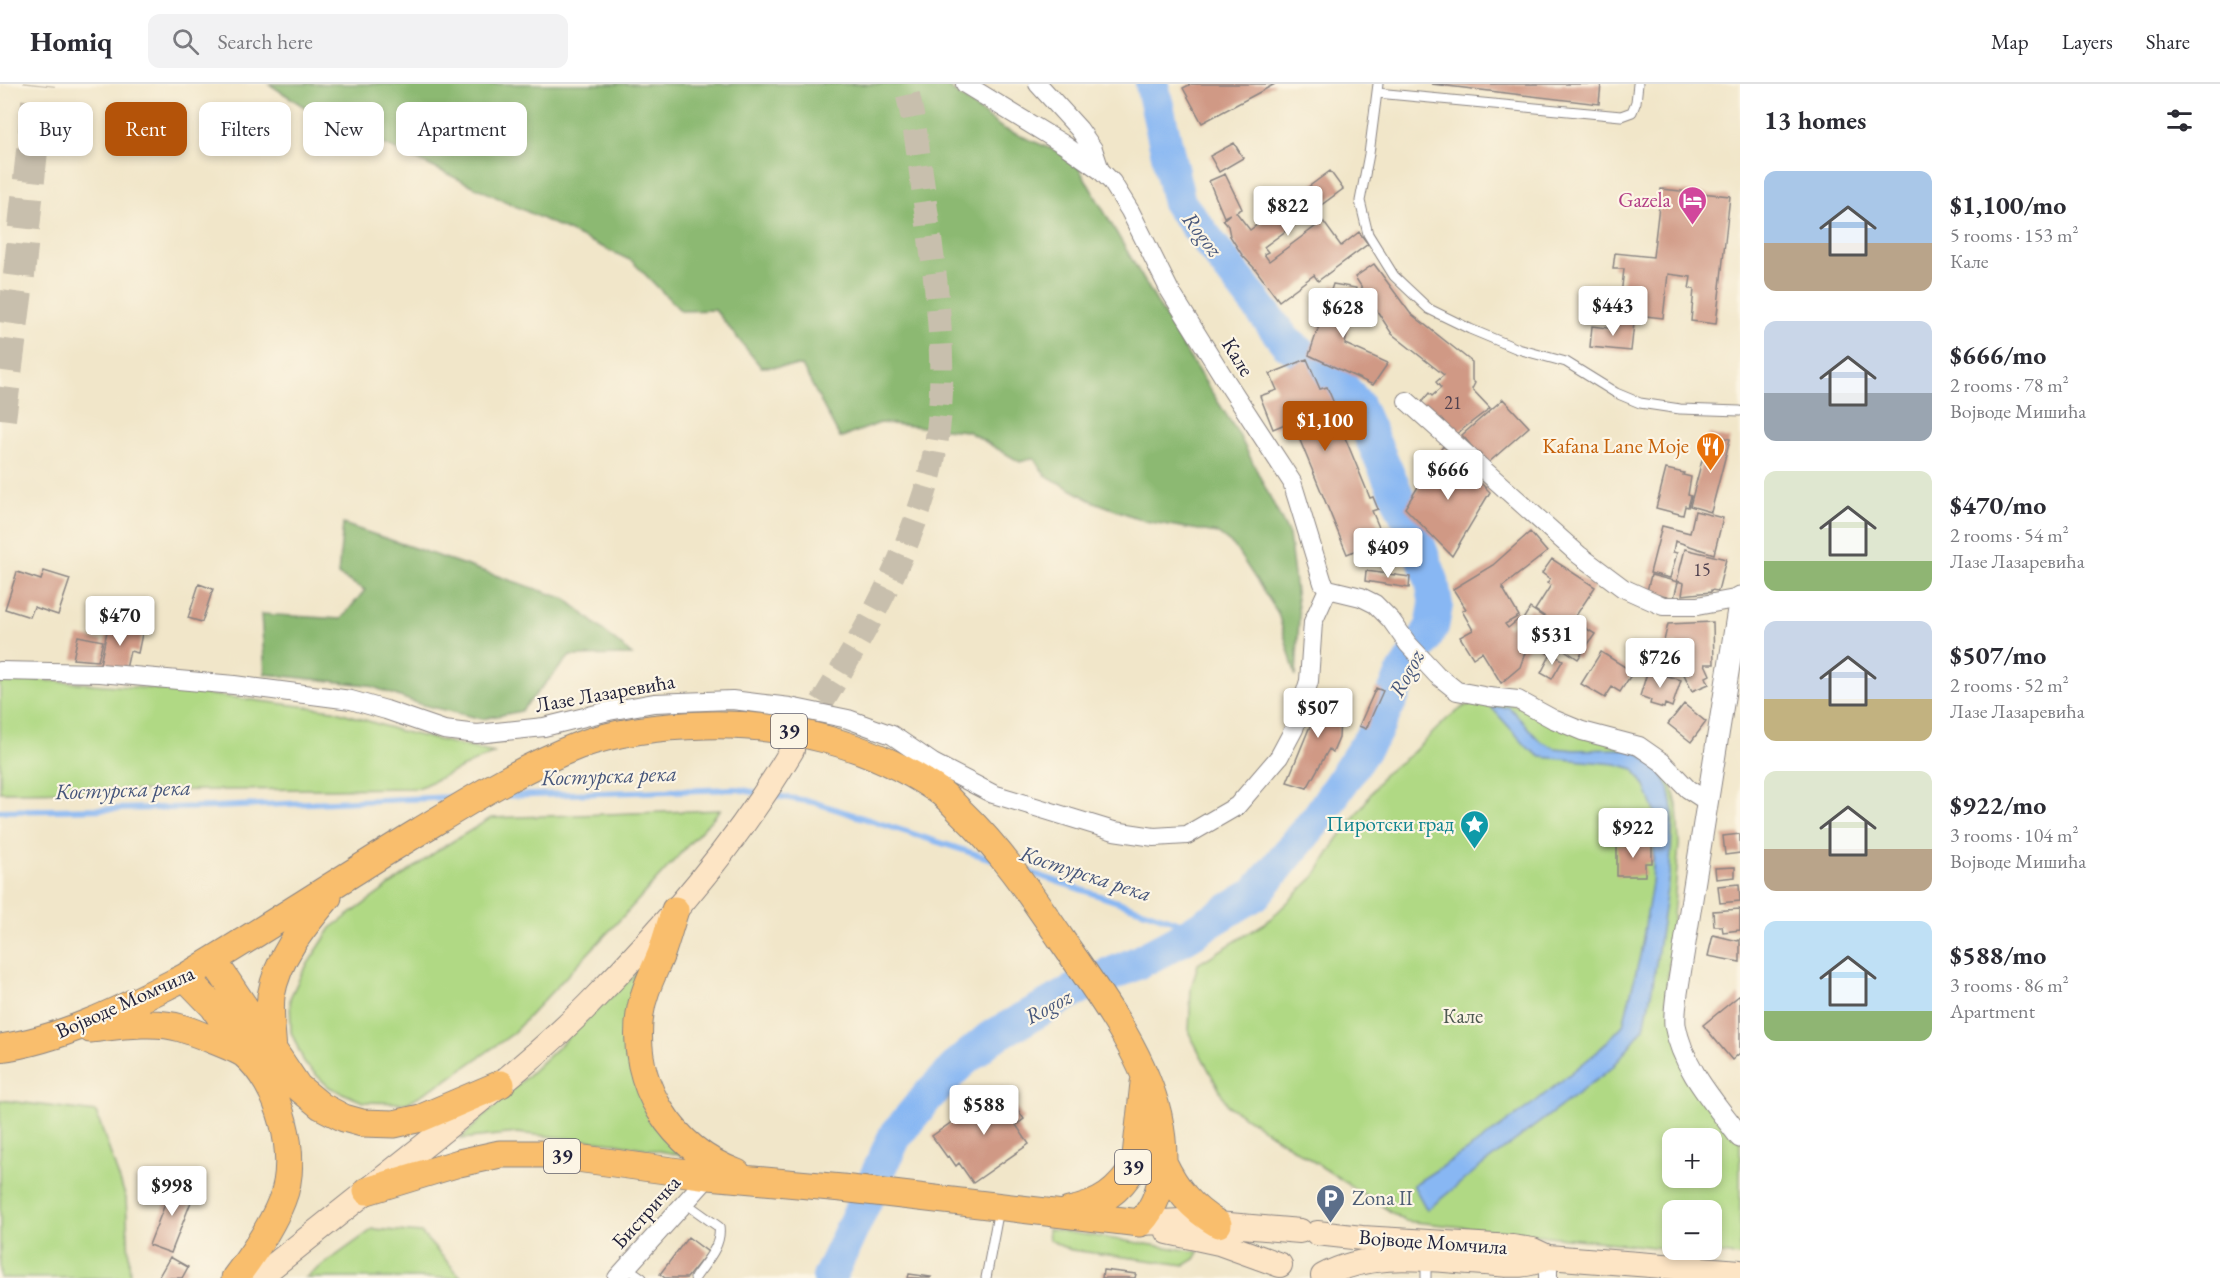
<!DOCTYPE html>
<meta charset="utf-8">
<style>
:root{--surface:#fff;--page:#f2f2f3;--text:#2b2b33;--muted:#7c7c81;--line:#e1e1e2;--accent:#b45309}
body{margin:0;font-family:"EB Garamond",serif;background:var(--page);color:var(--text);height:100vh;display:flex;flex-direction:column;font-size:22px;white-space:nowrap}
*{box-sizing:border-box;margin:0}
p{font-size:20px;color:var(--muted)}
.icon{flex:none;width:33px;height:33px;fill:none;stroke:currentColor;stroke-width:2;stroke-linecap:round;stroke-linejoin:round}
.map{position:relative;flex:1;overflow:hidden}
.drawer{display:flex;flex-direction:column;background:var(--surface);width:480px}
.drawer>*{flex:none}
.guide{position:absolute;left:18px;top:18px;width:570px;height:54px;display:flex;gap:12px}
.fabs{position:absolute;left:1662px;top:1044px;display:grid;gap:12px}
.fabs a{display:grid;place-items:center;width:60px;height:60px;border-radius:12px;background:var(--surface);box-shadow:0 3px 9px #0003;font-size:30px}
.price{position:absolute;translate:-50% -51px;padding:0 14px;border-radius:6px;background:#fff;color:#222;font-size:20px;line-height:39px;filter:drop-shadow(0 2px 3px #0008)}
.price::after{content:'';position:absolute;left:50%;top:36px;width:18px;height:14px;margin-left:-9px;background:inherit;clip-path:polygon(0 0,100% 0,50% 100%)}
.price.selected{background:var(--accent);color:#fff}
ul{padding:0;list-style:none}
li{display:flex;align-items:center;gap:18px;height:150px;padding:0 24px}
li span{display:grid;place-items:center;flex:none;width:168px;height:120px;border-radius:12px;color:#555}
li>.icon{margin-inline-start:auto}
span .icon{width:72px;height:72px;fill:#fffc;stroke-width:1}
li b{font-size:26px}
h2{display:flex;justify-content:space-between;align-items:center;height:72px;padding:0 24px;font-size:26px}
.pill{padding:0 21px;border-radius:12px;background:var(--surface);box-shadow:0 3px 9px #0003;font-size:21px;line-height:54px}
.pill.selected{background:var(--accent);color:#fff}
header{display:flex;align-items:center;gap:36px;box-sizing:border-box;height:84px;padding:0 30px;background:var(--surface);border-bottom:2px solid var(--line)}
header strong{font-size:28px}
nav{display:flex;gap:33px;margin-inline-start:auto;font-size:21px}
.search{width:420px;height:54px;background:var(--page);display:flex;align-items:center;gap:15px;box-sizing:border-box;padding:0 21px;border-radius:12px;color:var(--muted);font-size:22px}
main{display:flex;flex:1;min-height:0}
.map>svg:first-child{display:block}
.green{fill:#b0d984;stroke:#697e60;stroke-width:1.5;fill-rule:evenodd}
.forest{fill:#8cb972;stroke:#576e56;stroke-width:1.5}
.water{fill:#88b7f3;stroke:#556c97;stroke-width:1.5}
.lines{fill:none;stroke-linecap:round;stroke-linejoin:round}
.stream{stroke:#88b7f3;stroke-width:6}
.river{stroke:#88b7f3;stroke-width:34}
.building{fill:#d09985}
.secondary-tunnel{stroke:#c8bfad;stroke-width:24;stroke-dasharray:24 12;stroke-linecap:butt}
.motorway-tunnel{stroke:#c8bfad;stroke-width:32;stroke-dasharray:32 16;stroke-linecap:butt}
.service-casing{stroke:#8a8482;stroke-width:11}
.minor-casing{stroke:#8a8482;stroke-width:20}
.tertiary-casing{stroke:#8a8482;stroke-width:23}
.secondary-casing{stroke:#8a8482;stroke-width:26}
.primary-casing{stroke:#8a8482;stroke-width:29}
.service{stroke:#fff;stroke-width:9}
.minor{stroke:#fff;stroke-width:18}
.tertiary{stroke:#fff;stroke-width:21}
.secondary{stroke:#fde5c5;stroke-width:24}
.primary{stroke:#f9be6d;stroke-width:27}
.labels{text-anchor:middle;stroke-width:4.5;stroke-linejoin:round;paint-order:stroke}
.number-label{font-size:18px;fill:#4e404e}
.shield{fill:#fcf5e5;stroke:#63616e;stroke-width:1.5}
.shield-label{font-size:20px;font-weight:bold;fill:#22223b}
.hotel-label{font-size:21px;fill:#b23c85;stroke:#fcf5e5;text-anchor:end}
.street-label{font-size:21px;fill:#22223b;stroke:#fcf5e5}
.food-label{font-size:21px;fill:#c56008;stroke:#fcf5e5;text-anchor:end}
.culture-label{font-size:21px;fill:#0d838f;stroke:#fcf5e5;text-anchor:end}
.park-label{font-size:21px;fill:#4d5951;stroke:#fcf5e5}
.service-label{font-size:21px;fill:#4e5e75;stroke:#fcf5e5;text-anchor:start}
.water-label{font-size:22px;font-style:italic;fill:#46567b;stroke:#fcf5e5}
</style>
<header>
<strong>Homiq</strong>
<div class="search"><svg class="icon" aria-label="search" viewBox="0 0 24 24"><circle cx="10" cy="10" r="6"/><path d="M15 15l6 6"/></svg>Search here</div>
<nav><a>Map</a><a>Layers</a><a>Share</a></nav>
</header>
<main>
<div class="map">
<svg width="1740" height="1194" viewBox="0 0 1740 1194">
<rect width="100%" height="100%" fill="#fcf5e5"/>
<filter id="ink" filterUnits="userSpaceOnUse"><feTurbulence type="fractalNoise" baseFrequency=".0167" numOctaves="2"/><feDisplacementMap in="SourceGraphic" scale="12" xChannelSelector="R" yChannelSelector="G"/><feConvolveMatrix kernelMatrix="1 2 1 2 8 2 1 2 1" color-interpolation-filters="sRGB"/></filter>
<filter id="wash" filterUnits="userSpaceOnUse"><feTurbulence type="fractalNoise" baseFrequency=".008" numOctaves="4" result="noise"/><feDisplacementMap in="SourceGraphic" scale="24" xChannelSelector="R" yChannelSelector="G"/><feGaussianBlur stdDeviation="1.35" result="paint"/><feColorMatrix in="noise" values="0 0 0 0 0 0 0 0 0 0 0 0 0 0 0 0 0 1.4 0 .05"/><feComposite in="paint" operator="in"/></filter>
<g filter="url(#wash)">
<rect width="100%" height="100%" fill="#f1e6c9"/>
<path class="green" d="M0 593 171 606 333 626 400 647 494 669 418 704 0 708Z
M1488 617H1503L1634 662 1671 698 1677 721 1679 760 1666 917 1740 1057V1172L1681 1166H1712V1126H1672V1165L1405 1137 1228 1022 1189 949 1191 904 1198 880 1267 838 1315 792 1337 756 1364 720 1383 691 1411 670 1448 634 1465 622ZM1672 1054H1712V1094H1672Z
M720 726 628 827 511 951 448 995 407 1019 363 1018 329 1003 305 980 291 948 290 914 302 889 331 844 440 765 491 734Z
M638 888 629 932 631 970 698 1074 615 1059 517 1049 460 1055Z
M0 1016 96 1028 126 1114 130 1194H0Z
M373 1145 421 1149 462 1194H305Z
M1048 1146V1145L1199 1168 1195 1175 1185 1181 1071 1166 1059 1161 1049 1155Z"/>
<path class="forest" d="M269 0H944L1002 44 1073 74 1184 265 1238 349 1289 451 1299 533 1296 593 1278 529 1234 462 1217 449 1145 437 1092 417 1045 391 1034 374 1020 378 967 347 880 339 840 354 802 282 761 283 715 226 681 227 632 177 303 22Z
M343 440 566 515 632 571 570 572 521 627 482 635 419 620 368 601 265 590 261 530 341 535 365 506 338 491Z"/>
<path class="water" d="M1491 623H1509L1540 657 1555 664 1575 666 1623 665 1637 668 1661 688 1669 704 1673 725 1670 784 1653 900 1644 944 1612 984 1480 1083 1427 1126 1413 1101 1469 1065 1535 1018 1597 968 1623 941 1640 872 1652 799 1656 730 1645 702 1634 685 1616 680 1541 673 1528 664Z"/>
<g class="lines">
<path class="stream" d="M771 711 813 718 991 775
M498 712 737 705 758 709
M0 727 215 723 455 713
M1023 786 1198 845"/>
<path class="river" d="M829 1194 895 1052 927 1013 959 980 990 954 1075 906 1139 878 1175 859 1255 810 1319 732 1375 648 1403 590 1432 543 1436 521 1432 497 1416 454 1357 321 1337 297 1286 258 1179 119 1152 0"/>
</g>
<g id="blocks">
<path class="building" d="M1191 0H1275L1202 39 1183 4Z
M1431 0H1601L1599 20Z
M1234 59 1243 74 1219 88 1210 72Z
M1330 87 1343 105 1264 163 1268 168 1264 170 1269 177 1323 137 1341 162 1359 148 1368 160 1318 197 1314 191 1279 217 1256 186 1242 171 1230 152 1228 142 1223 136 1230 130 1224 133 1209 97 1225 90 1242 125 1236 128 1250 146Z
M1661 105 1730 112 1716 240 1691 237 1694 205H1689L1691 193 1668 190 1663 234 1619 229 1624 185H1613L1615 169 1653 173Z
M1374 180 1410 229 1472 278V296L1475 299 1472 305 1490 324 1455 351 1441 334 1434 339 1419 321 1429 309 1432 312 1441 304 1436 298 1444 291 1392 250 1355 193Z
M1333 200 1356 204 1345 260 1388 279 1373 301 1309 271Z
M1616 237 1634 239 1631 267 1590 263 1592 242 1615 245Z
M1307 275 1320 305 1327 303 1336 324 1333 325 1351 368 1370 414 1373 413 1378 425 1372 427 1384 455 1347 470 1292 337 1273 345 1260 312 1277 306 1270 290Z
M1503 315 1529 343 1487 380 1462 351Z
M1709 350 1730 355 1711 428 1690 422Z
M1443 362 1490 408 1452 472 1405 424Z
M1666 385 1684 389 1683 391 1691 393 1688 411 1691 412 1688 423 1685 422 1683 431 1656 424Z
M1695 427 1723 434 1714 470 1675 457 1673 468 1677 469 1670 494 1650 489 1662 442 1690 449Z
M1530 448 1547 468 1502 503 1519 532 1505 540 1508 544 1519 535 1536 551 1547 534 1535 526 1551 501 1547 499 1550 495 1542 489 1552 475 1595 503 1573 536 1595 550 1578 575 1557 561 1550 571 1532 559 1526 566 1520 583 1501 599 1482 568 1473 574 1460 553 1473 546 1462 527 1466 525 1453 505 1493 481Z
M1685 465 1726 475 1718 507 1711 506V508L1682 511 1684 499 1677 497Z
M44 487 70 495 58 531 34 523 30 533 5 525 17 488 41 496Z
M1366 487 1410 493 1409 504 1365 497Z
M1651 491 1678 498 1674 514 1647 507Z
M199 500 213 505 202 538 188 534Z
M1530 524 1545 534 1536 549 1522 537Z
M1713 538 1714 580H1705L1710 591 1706 593 1709 600 1692 607 1681 584 1691 581V572L1678 573 1677 560 1663 561 1668 540Z
M108 543 142 550 138 569 130 567 126 585 100 580Z
M78 552 103 557 98 577 73 575Z
M1601 568 1633 588 1620 608 1612 603 1605 614 1581 600Z
M1551 570 1563 576 1552 595 1541 589Z
M1648 586 1681 596 1672 623 1665 620 1664 624 1650 620 1651 616 1640 612Z
M1376 604 1383 607 1366 645 1359 642Z
M1313 611 1341 614 1339 654 1333 668 1329 665 1307 704 1287 698 1310 642Z
M1684 620 1706 638 1691 658 1668 640Z
M1740 750V769L1725 771 1723 752Z
M1617 760H1652V779H1645V792H1617Z
M1735 783V793L1716 795 1715 784Z
M1739 800 1740 817 1720 819 1718 802Z
M1740 825V846L1723 848 1722 842H1714L1713 827Z
M1713 851 1738 857 1740 855V878L1708 872Z
M1740 911V969L1732 976 1703 941Z
M1002 1003 1024 1035 1016 1041 1029 1060 973 1099 959 1079 956 1082 949 1072 947 1073 932 1052Z
M174 1097 196 1105 171 1169 149 1161Z
M688 1153 708 1168 687 1194H665L660 1190Z
M170 1173 188 1183 182 1194H158Z
M1103 1186 1136 1190 1135 1194H1102Z
M909 1190 931 1193 930 1194H908Z"/>
</g>
</g>
<g filter="url(#ink)">
<use href="#blocks" fill-opacity="0" stroke="#8a8482" stroke-width="1.5"/>
<g class="lines">
<path class="secondary-tunnel" d="M803 649C850 574 896 499 923 414 954 322 939 219 926 126 920 83 916 41 905 0"/>
<path class="motorway-tunnel" d="M0 335 19 191 39 0"/>
<defs>
<path id="service" d="M1378 0 1369 70 1360 117 1368 150 1394 192 1429 225 1470 245 1518 265 1566 278 1616 309 1640 319 1680 325 1740 327
M1377 9 1621 32 1632 28 1636 18 1638 0
M684 1118 719 1143C722 1162 705 1179 695 1194
M626 1183 642 1194
M986 1194 999 1125
M1426 1194V1176"/>
<path id="minor" d="M965 0 1063 60 1100 86
M1038 0 1079 45 1093 65 1100 86 1112 98 1130 127 1170 207 1226 297 1292 398 1323 499 1328 505 1361 513 1375 520 1391 536 1408 560 1437 591 1457 607 1489 613 1518 616 1553 635 1582 647 1639 662 1662 678 1688 705 1708 718
M1407 317 1579 471 1623 504 1663 522H1697L1740 514
M0 587 100 589 234 601 351 616 386 626 444 646 477 650 544 643 609 627 654 619 732 616 790 623 848 635 892 651 933 679 993 710 1114 747 1154 753 1187 751 1237 722 1279 673 1294 645 1309 597 1313 538 1328 505
M1548 1173V1194
M617 1194 709 1092"/>
<path id="tertiary" d="M1740 513 1677 909C1676 919 1674 931 1675 941 1683 985 1714 1018 1740 1053"/>
<path id="secondary" d="M1140 1139 1182 1137 1300 1147
M1168 1148 1219 1159 1280 1181
M1317 1149 1362 1154 1512 1163 1533 1166 1548 1173 1740 1188
M1323 1192C1373 1165 1431 1176 1485 1179 1510 1181 1524 1184 1548 1173
M258 1194C317 1147 376 1100 435 1053 487 1011 542 968 589 920 665 843 737 759 792 666"/>
<path id="primary" d="M675 826C670 841 666 856 661 870 653 890 643 908 640 930 630 1000 672 1065 737 1089
M213 876 298 1003 321 1022 344 1034 362 1039 394 1040 421 1034 501 1000
M185 893 214 923 243 969
M90 945C117 942 155 936 181 944 191 947 237 965 244 970 280 1000 300 1073 282 1116 271 1144 253 1170 235 1194
M0 964C65 955 127 922 185 893 264 846 341 795 420 747 471 716 523 683 580 661 619 647 665 642 706 641 787 639 869 660 936 705 946 711 953 720 961 728 1000 765 1031 811 1061 855 1098 909 1143 967 1158 1031 1166 1068 1167 1111 1140 1139
M273 968C272 950 269 930 271 912 278 872 303 843 328 813
M1163 1078C1176 1105 1191 1124 1218 1140
M367 1107 459 1079 500 1070H547L709 1092 842 1104 1140 1139
M1069 1127C1100 1121 1119 1108 1135 1081L1144 999"/>
</defs>
<use href="#service" class="service-casing"/>
<use href="#minor" class="minor-casing"/>
<use href="#tertiary" class="tertiary-casing"/>
<use href="#secondary" class="secondary-casing"/>
<use href="#primary" class="primary-casing"/>
<use href="#service" class="service"/>
<use href="#minor" class="minor"/>
<use href="#tertiary" class="tertiary"/>
<use href="#secondary" class="secondary"/>
<use href="#primary" class="primary"/>
</g>
</g>
<defs>
<symbol id="hotel-pin" viewBox="-11 -11 22 30"><path d="M0 17L-7.5 6A9.5 9.5 0 1 1 7.5 6Z" fill="#d1479c" stroke="#fcf5e5"/><path d="M-6-4.5h1.5V1H6V5H4.5V3h-9V5H-6ZM-4 0a1.8 1.8 0 1 1 3.6 0ZM.5 0V-2.5h3Q6-2.5 6 0Z" fill="#fff"/></symbol>
<symbol id="restaurant-pin" viewBox="-11 -11 22 30"><path d="M0 17L-7.5 6A9.5 9.5 0 1 1 7.5 6Z" fill="#e8710a" stroke="#fcf5e5"/><path d="M-5-6h1v4h1v-4h1v4h1v-4h1v5L-1.5 .5V6h-2V.5L-5-1ZM5-6V6H3V1.5H1.5Q1.5-4 5-6Z" fill="#fff"/></symbol>
<symbol id="sight-pin" viewBox="-11 -11 22 30"><path d="M0 17L-7.5 6A9.5 9.5 0 1 1 7.5 6Z" fill="#0f9aa8" stroke="#fcf5e5"/><path d="M0-6L1.8-2.2L6-1.7L2.9 1.2L3.7 5.4L0 3.3L-3.7 5.4L-2.9 1.2L-6-1.7L-1.8-2.2Z" fill="#fff"/></symbol>
<symbol id="parking-pin" viewBox="-11 -11 22 30"><path d="M0 17L-7.5 6A9.5 9.5 0 1 1 7.5 6Z" fill="#5c6f8a" stroke="#fcf5e5"/><path d="M-3.5-5.5H1a3.5 3.5 0 0 1 0 7H-1V5.5H-3.5ZM-1-3.4V-.6H.8a1.4 1.4 0 0 0 0-2.8Z" fill="#fff"/></symbol>
</defs>
<g fill-rule="evenodd">
<use href="#hotel-pin" x="1676" y="100" width="33" height="45"/>
<use href="#restaurant-pin" x="1694" y="346" width="33" height="45"/>
<use href="#sight-pin" x="1458" y="724" width="33" height="45"/>
<use href="#parking-pin" x="1314" y="1098" width="33" height="45"/>
</g>
<g class="labels">
<g class="number-label">
<text x="1453" y="325">21</text>
<text x="1702" y="492">15</text>
</g>
<g class="shield">
<rect x="771" y="630" width="36" height="34" rx="4.5"/>
<rect x="544" y="1055" width="36" height="34" rx="4.5"/>
<rect x="1115" y="1066" width="36" height="34" rx="4.5"/>
</g>
<g class="shield-label">
<text x="789" y="654">39</text>
<text x="562" y="1079">39</text>
<text x="1133" y="1090">39</text>
</g>
<g class="hotel-label">
<text x="1671" y="123">Gazela</text>
</g>
<g class="street-label">
<text transform="translate(1238 273) rotate(58)" y="7">Кале</text>
<text transform="translate(605 609) rotate(-10)" y="7">Лазе Лазаревића</text>
<text transform="translate(125 918) rotate(-24)" y="7">Војводе Момчила</text>
<text transform="translate(646 1128) rotate(-48)" y="7">Бистричка</text>
<text transform="translate(1433 1158) rotate(4)" y="7">Војводе Момчила</text>
</g>
<g class="food-label">
<text x="1689" y="369">Kafana Lane Moje</text>
</g>
<g class="culture-label">
<text x="1454" y="747">Пиротски град</text>
</g>
<g class="park-label">
<text x="1463" y="939">Кале</text>
</g>
<g class="service-label">
<text x="1352" y="1121">Zona II</text>
</g>
<g class="water-label">
<text transform="translate(1203 150) rotate(52)" y="8">Rogoz</text>
<text transform="translate(1406 589) rotate(-62)" y="8">Rogoz</text>
<text transform="translate(609 691) rotate(-2)" y="8">Костурска река</text>
<text transform="translate(123 705) rotate(-2)" y="8">Костурска река</text>
<text transform="translate(1086 789) rotate(18)" y="8">Костурска река</text>
<text transform="translate(1048 922) rotate(-29)" y="8">Rogoz</text>
</g>
</g>
</svg>
<div class="fabs">
<a>+</a>
<a>−</a>
</div>
<b class="price" style="left:1288px;top:153px">$822</b>
<b class="price" style="left:1613px;top:253px">$443</b>
<b class="price" style="left:1343px;top:255px">$628</b>
<b class="price selected" style="left:1325px;top:368px">$1,100</b>
<b class="price" style="left:1448px;top:417px">$666</b>
<b class="price" style="left:1388px;top:495px">$409</b>
<b class="price" style="left:120px;top:563px">$470</b>
<b class="price" style="left:1552px;top:582px">$531</b>
<b class="price" style="left:1660px;top:605px">$726</b>
<b class="price" style="left:1318px;top:655px">$507</b>
<b class="price" style="left:1633px;top:775px">$922</b>
<b class="price" style="left:984px;top:1052px">$588</b>
<b class="price" style="left:172px;top:1133px">$998</b>
<div class="guide">
<a class="pill">Buy</a>
<a class="pill selected">Rent</a>
<a class="pill">Filters</a>
<a class="pill">New</a>
<a class="pill">Apartment</a>
</div>
</div>
<section class="drawer">
<h2>13 homes<svg class="icon" aria-label="filters" viewBox="0 0 24 24"><path d="M4 7h16M4 17h16"/><circle cx="9" cy="7" r="2"/><circle cx="15" cy="17" r="2"/></svg></h2>
<ul>
<li><span style="background:linear-gradient(#a9c7e8 60%,#b9a48a 0)"><svg class="icon" aria-label="home" viewBox="0 0 24 24"><path d="M3 11l9-7 9 7M6 9v11h12V9"/></svg></span><div><b>$1,100/mo</b><p>5 rooms · 153 m²</p><p>Кале</p></div></li>
<li><span style="background:linear-gradient(#c9d6e8 60%,#9aa5b1 0)"><svg class="icon" aria-label="home" viewBox="0 0 24 24"><path d="M3 11l9-7 9 7M6 9v11h12V9"/></svg></span><div><b>$666/mo</b><p>2 rooms · 78 m²</p><p>Војводе Мишића</p></div></li>
<li><span style="background:linear-gradient(#dfe7d0 75%,#8fb573 0)"><svg class="icon" aria-label="home" viewBox="0 0 24 24"><path d="M3 11l9-7 9 7M6 9v11h12V9"/></svg></span><div><b>$470/mo</b><p>2 rooms · 54 m²</p><p>Лазе Лазаревића</p></div></li>
<li><span style="background:linear-gradient(#c9d6e8 65%,#c2b280 0)"><svg class="icon" aria-label="home" viewBox="0 0 24 24"><path d="M3 11l9-7 9 7M6 9v11h12V9"/></svg></span><div><b>$507/mo</b><p>2 rooms · 52 m²</p><p>Лазе Лазаревића</p></div></li>
<li><span style="background:linear-gradient(#dfe7d0 65%,#b9a48a 0)"><svg class="icon" aria-label="home" viewBox="0 0 24 24"><path d="M3 11l9-7 9 7M6 9v11h12V9"/></svg></span><div><b>$922/mo</b><p>3 rooms · 104 m²</p><p>Војводе Мишића</p></div></li>
<li><span style="background:linear-gradient(#bfe0f5 75%,#8fb573 0)"><svg class="icon" aria-label="home" viewBox="0 0 24 24"><path d="M3 11l9-7 9 7M6 9v11h12V9"/></svg></span><div><b>$588/mo</b><p>3 rooms · 86 m²</p><p>Apartment</p></div></li>
</ul>
</section>
</main>
